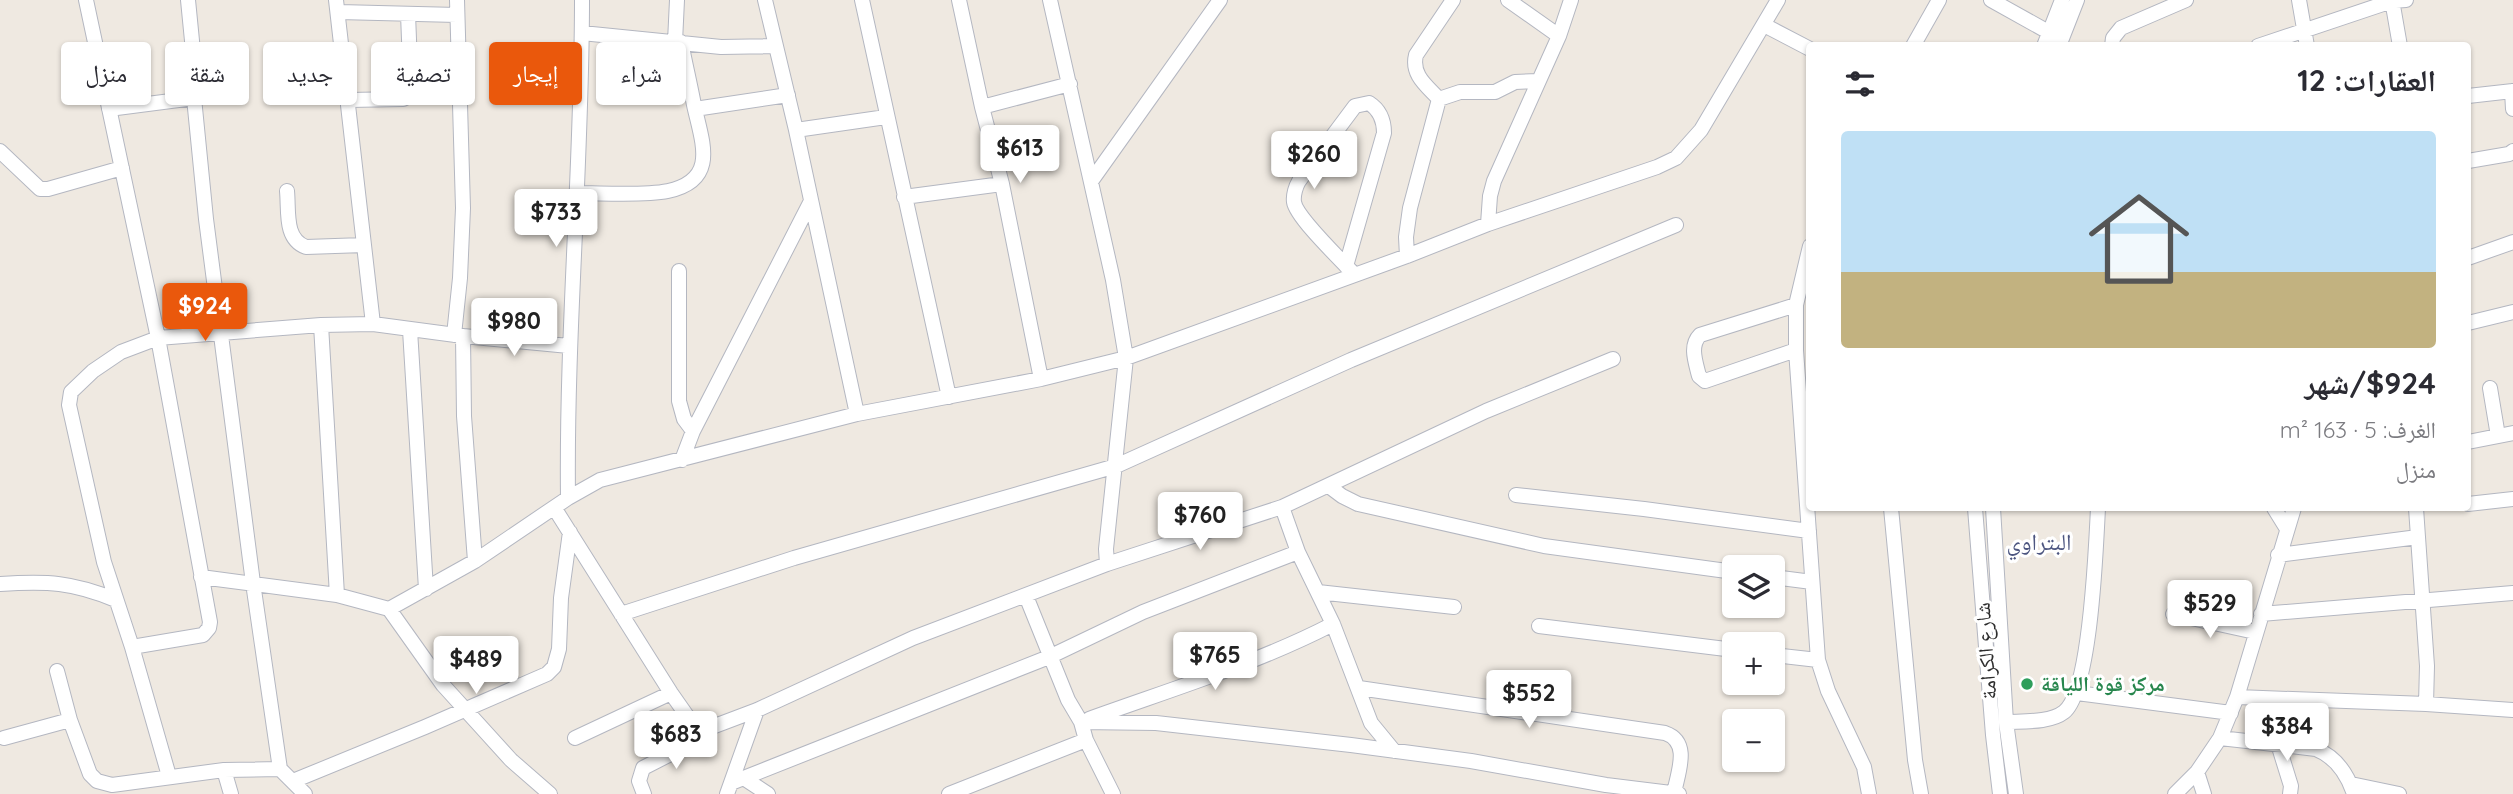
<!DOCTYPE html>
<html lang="ar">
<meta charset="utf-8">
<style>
:root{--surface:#fff;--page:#f7f7f7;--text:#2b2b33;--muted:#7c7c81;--accent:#ea580c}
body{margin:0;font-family:Quicksand,"Noto Naskh Arabic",sans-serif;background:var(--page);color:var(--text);direction:rtl;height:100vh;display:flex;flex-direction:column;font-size:26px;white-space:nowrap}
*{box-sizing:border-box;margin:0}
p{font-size:23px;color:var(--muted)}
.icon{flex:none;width:38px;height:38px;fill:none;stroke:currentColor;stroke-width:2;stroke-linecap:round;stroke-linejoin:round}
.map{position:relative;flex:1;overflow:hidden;direction:ltr}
.details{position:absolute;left:1806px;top:42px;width:665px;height:469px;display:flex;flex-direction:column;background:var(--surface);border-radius:7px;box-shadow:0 2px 5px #0004;direction:rtl}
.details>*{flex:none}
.guide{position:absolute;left:21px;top:42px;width:665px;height:63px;direction:rtl;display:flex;gap:14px}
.fabs{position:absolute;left:1722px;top:555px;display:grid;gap:14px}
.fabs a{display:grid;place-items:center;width:63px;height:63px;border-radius:7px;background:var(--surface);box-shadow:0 2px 5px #0004;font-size:35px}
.price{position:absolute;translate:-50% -60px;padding:0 16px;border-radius:7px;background:#fff;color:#222;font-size:23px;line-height:46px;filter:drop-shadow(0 2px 4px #0008)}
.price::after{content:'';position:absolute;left:50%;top:42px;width:21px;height:16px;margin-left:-10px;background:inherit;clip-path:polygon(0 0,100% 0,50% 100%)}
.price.current{background:var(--accent);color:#fff}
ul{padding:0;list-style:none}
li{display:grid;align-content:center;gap:14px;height:371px;padding:0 35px}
li span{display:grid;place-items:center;height:217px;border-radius:7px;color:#555}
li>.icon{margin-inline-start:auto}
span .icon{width:126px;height:126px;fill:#fffc;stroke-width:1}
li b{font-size:30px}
h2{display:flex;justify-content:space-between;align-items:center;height:84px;padding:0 35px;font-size:30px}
.pill{padding:0 24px;border-radius:7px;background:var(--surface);box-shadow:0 2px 5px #0004;font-size:24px;line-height:63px}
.pill.current{background:var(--accent);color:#fff}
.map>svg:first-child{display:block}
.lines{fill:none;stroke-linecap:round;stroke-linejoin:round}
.minor-casing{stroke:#b4b7c1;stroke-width:16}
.minor{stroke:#fff;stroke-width:14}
.leisure-dot{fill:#2e9e5b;stroke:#fff;stroke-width:2.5}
.labels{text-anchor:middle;stroke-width:6;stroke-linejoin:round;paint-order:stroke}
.street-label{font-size:21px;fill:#2e2e2e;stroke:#fff}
.leisure-label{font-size:21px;font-weight:bold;fill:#27864d;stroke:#fff;text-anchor:start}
.neighbourhood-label{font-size:23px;fill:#4d5680;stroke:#fff}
</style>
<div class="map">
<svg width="2513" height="794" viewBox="0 0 2513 794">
<rect width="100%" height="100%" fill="#efe9e1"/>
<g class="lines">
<defs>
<path id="minor" d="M86 0 158 338 210 622 209 628 203 635 132 647
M336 0 373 324
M765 0 796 130 857 414
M862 0 949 397
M959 0 982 107 1002 184 1041 379
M1508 0 1559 36
M1991 0 2061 39
M2299 0 2307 46
M2392 0 2400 46
M339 12 457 15
M1764 25 1810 49
M582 33 721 47 775 46
M675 42 677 0
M1913 46 1939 0
M2044 46 2062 0
M2059 46 2077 0
M2112 46 2113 38 2121 28 2186 0
M2258 46 2392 1 2406 0
M2512 91 2513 109
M2468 96 2513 91
M194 98 206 219 253 583 280 769 305 794
M1439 99C1427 86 1411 75 1416 55L1453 0
M349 100 403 99 409 96 411 90 408 14
M982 107 1070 84
M109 109 194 98V61L188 0
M695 109 788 95
M796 130 886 117
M0 151 40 189H48L122 168
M2468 161 2509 154 2513 151
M1092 180 1220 0
M287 191C289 211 284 239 306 247L364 245
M577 193C603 193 643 196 668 191 719 180 702 142 694 105 690 84 685 63 681 42
M904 197 1002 184
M1488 224 1490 196 1494 181 1559 36 1571 0
M1810 246 1796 305V350L1818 660 1828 691 1864 767 1869 794
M1407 256 1406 237 1410 208 1439 99 1460 92H1495L1515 82 1538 81
M2468 258 2513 242
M1346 266 1384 133C1384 121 1380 110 1369 103L1355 106 1299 181C1296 186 1293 195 1294 202 1296 217 1341 260 1354 274
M679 271V401L684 419 693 431
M1796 305 1700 335C1689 346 1696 363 1699 376L1705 381 1796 350
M2468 323 2513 312
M321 325 337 595
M410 330 426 589
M454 335 460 278 463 208 457 0
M463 336 569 346
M2490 388 2498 436
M2468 442 2513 433
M682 460 693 431 810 203
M1330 487 1342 496 1358 504 1544 546 1734 572
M1516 495 1644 509 1809 531
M568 498C566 332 582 166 582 0
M2468 504 2513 499
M1891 508 1915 760 1921 794
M1975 508 1993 735 2000 794
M1993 508 2006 722 2016 794
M2274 508 2287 529
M555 509 671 693 692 723 703 728 712 727 757 710 913 638 1107 564 1106 549 1126 358 1113 280 1050 0
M2418 537 2427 666 2426 704
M2278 555 2418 537 2416 508
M1107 564 1282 507
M201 577 337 595 389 609 443 685 511 760 550 794
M1773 577 1812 582
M0 584C48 581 72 582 116 600
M1318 592 1454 607
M1026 596 1068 700 1081 722 1086 740 1113 794
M389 609 475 561 568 498 600 480 857 414 1041 379 1126 358 1407 256 1488 224 1657 167 1676 158 1701 130 1778 0
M621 614 794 558 1116 466 1351 360 1676 225
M2173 614 2255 632
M2261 614 2513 593
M1539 626 1734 650
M1773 655 1818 660
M57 671 70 720 90 774 97 781 112 785 224 770 231 794
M1359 688 1665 733C1691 742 1678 772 1674 793
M2077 693 2231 713
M2237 697 2426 704 2513 710
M1089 719C1169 690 1258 663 1333 624
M1081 722 1156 723 1351 745 1471 761 1606 785 1679 794
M2006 722C2023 721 2050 723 2064 712 2091 691 2096 545 2098 508
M4 738 70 720
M575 738 671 693
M2220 738 2316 749C2336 757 2347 773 2354 794
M2278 744 2291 786 2290 794
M1394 751 1371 723 1333 624 1298 552 1282 507 1486 411 1613 359
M224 770 280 769
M2197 772 2204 794
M169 776 132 647 104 562 69 405 71 392 93 371 121 352 158 338 321 325 373 324 463 336 464 416 475 561
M745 779 768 794
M293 781 425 727 547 674 554 667 559 649 561 598 570 532
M731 783 1049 657 1143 612 1298 552
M2351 784 2399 794
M644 794 639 781 643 768 692 743
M727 794 757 710
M949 794 1086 740
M2175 794 2197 772 2220 738 2237 697 2294 508"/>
</defs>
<use href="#minor" class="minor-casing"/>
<use href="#minor" class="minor"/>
</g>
<circle class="leisure-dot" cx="2027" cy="684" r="7"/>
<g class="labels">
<g class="street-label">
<text transform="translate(1986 651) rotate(-94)" y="7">شارع الكرامة</text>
</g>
<g class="leisure-label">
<text x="2041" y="691">مركز قوة اللياقة</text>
</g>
<g class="neighbourhood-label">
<text x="2039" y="550">البتراوي</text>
</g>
</g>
</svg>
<div class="fabs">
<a><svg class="icon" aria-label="layers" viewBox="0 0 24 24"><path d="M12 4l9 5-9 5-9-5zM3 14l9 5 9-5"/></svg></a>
<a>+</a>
<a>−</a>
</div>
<b class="price" style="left:1020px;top:185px">$613</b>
<b class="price" style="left:1314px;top:191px">$260</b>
<b class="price" style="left:556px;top:249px">$733</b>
<b class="price current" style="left:205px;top:343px">$924</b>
<b class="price" style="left:514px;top:358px">$980</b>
<b class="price" style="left:1200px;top:552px">$760</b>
<b class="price" style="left:2210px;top:640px">$529</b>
<b class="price" style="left:1215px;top:692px">$765</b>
<b class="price" style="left:476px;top:696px">$489</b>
<b class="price" style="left:1529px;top:730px">$552</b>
<b class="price" style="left:2287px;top:763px">$384</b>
<b class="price" style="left:676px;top:771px">$683</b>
<div class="guide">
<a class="pill">شراء</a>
<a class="pill current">إيجار</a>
<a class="pill">تصفية</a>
<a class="pill">جديد</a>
<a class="pill">شقة</a>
<a class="pill">منزل</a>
</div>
<section class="details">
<h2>العقارات: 12<svg class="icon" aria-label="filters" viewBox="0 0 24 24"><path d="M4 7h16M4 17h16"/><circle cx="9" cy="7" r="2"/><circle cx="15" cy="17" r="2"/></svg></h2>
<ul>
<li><span style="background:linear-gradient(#bfe0f5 65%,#c2b280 0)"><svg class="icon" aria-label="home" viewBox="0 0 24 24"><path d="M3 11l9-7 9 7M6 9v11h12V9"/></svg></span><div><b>$924/شهر</b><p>الغرف: 5 · 163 m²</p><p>منزل</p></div></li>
</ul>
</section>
</div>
